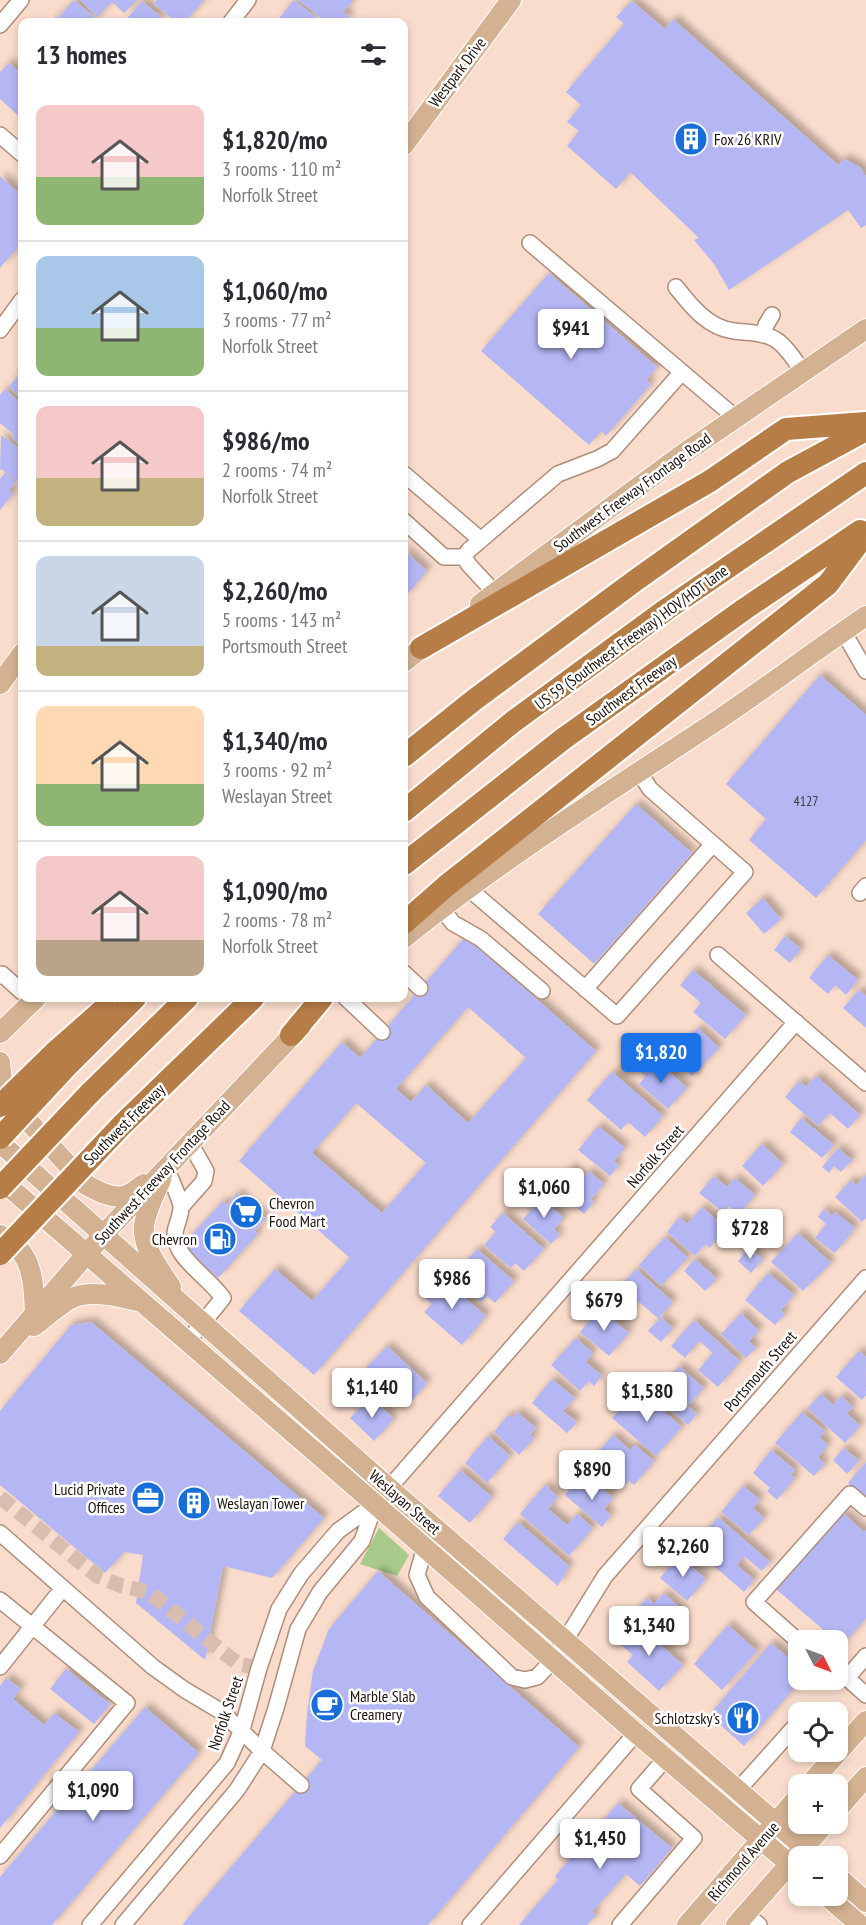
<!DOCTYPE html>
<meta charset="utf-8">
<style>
:root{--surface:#fff;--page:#f7f7f7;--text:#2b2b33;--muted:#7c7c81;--line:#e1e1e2;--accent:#1a73e8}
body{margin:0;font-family:"PT Sans Narrow",sans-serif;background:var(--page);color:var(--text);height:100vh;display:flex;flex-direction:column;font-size:22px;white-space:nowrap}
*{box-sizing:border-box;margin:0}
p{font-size:20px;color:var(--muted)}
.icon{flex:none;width:33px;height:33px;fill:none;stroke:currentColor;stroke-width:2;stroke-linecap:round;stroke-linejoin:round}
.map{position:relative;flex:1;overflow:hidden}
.sheet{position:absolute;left:18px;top:18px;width:390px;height:984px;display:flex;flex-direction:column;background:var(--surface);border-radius:12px;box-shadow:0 3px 9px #0003}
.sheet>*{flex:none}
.needle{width:39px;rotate:132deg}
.tools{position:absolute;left:788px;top:1630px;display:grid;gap:12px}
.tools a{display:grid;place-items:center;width:60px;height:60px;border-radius:12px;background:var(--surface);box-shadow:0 3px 9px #0003;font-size:30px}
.price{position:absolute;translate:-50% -51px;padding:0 14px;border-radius:6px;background:#fff;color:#222;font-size:20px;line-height:39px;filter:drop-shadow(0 2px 3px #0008)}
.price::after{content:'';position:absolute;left:50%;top:36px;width:18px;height:14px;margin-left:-9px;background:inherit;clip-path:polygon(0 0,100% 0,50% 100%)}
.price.current{background:var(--accent);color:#fff}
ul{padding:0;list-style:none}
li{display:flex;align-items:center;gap:18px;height:150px;padding:0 18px}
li+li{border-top:2px solid var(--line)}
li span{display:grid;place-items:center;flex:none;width:168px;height:120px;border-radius:12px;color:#555}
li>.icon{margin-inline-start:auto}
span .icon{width:72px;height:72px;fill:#fffc;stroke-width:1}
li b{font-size:26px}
h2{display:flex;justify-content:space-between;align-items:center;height:72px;padding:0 18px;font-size:26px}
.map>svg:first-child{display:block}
.green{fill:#a8ca8b}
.building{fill:#b4b7f4;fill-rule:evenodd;filter:url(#shadow)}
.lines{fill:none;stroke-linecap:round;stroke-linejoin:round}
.minor-tunnel{stroke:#d9beaf;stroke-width:15;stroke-dasharray:15 8;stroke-linecap:butt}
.minor-casing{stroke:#af8d7a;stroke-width:18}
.major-casing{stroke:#fff;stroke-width:22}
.highway-casing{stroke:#fff;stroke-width:26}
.minor{stroke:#fff;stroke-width:15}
.major{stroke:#d3b191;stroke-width:20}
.highway{stroke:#b67d47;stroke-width:22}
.highway-bridge-casing{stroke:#fff;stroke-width:26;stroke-linecap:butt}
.highway-bridge{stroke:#b67d47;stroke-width:22}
.labels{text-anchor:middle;stroke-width:5;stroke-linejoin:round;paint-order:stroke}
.number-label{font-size:14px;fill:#443b45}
.street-label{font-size:16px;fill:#1e120b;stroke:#fff}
.poi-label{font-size:16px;fill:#1e120b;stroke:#fff;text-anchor:start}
</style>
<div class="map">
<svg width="866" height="1925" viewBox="0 0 866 1925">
<defs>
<filter id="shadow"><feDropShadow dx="5" dy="-5" stdDeviation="3" flood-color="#0004"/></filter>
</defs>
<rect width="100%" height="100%" fill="#fadccc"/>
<path class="green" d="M379 1528 409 1555 397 1576 360 1564Z"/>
<path class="building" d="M74 0 100 22H50L56 16 58 18Z
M80 0H137L124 13 112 2 97 17Z
M157 0H204L185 22H176L154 4Z
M294 0 322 22H276Z
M298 0H352L353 1 343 12 350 17 345 22H326Z
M142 1 167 22H124Z
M632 1 665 29 673 19 838 165 844 159 860 167 866 177V225L861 228 848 210 729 290 714 264 694 240 699 238 630 172 616 189 567 146 579 131 567 122 581 105 566 92 624 24 616 17Z
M9 63 22 75V119L0 99V72Z
M0 176 22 196V247L20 245 0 268Z
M549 273 657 367 646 380 651 384 606 436 601 431 589 445 481 351Z
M22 363V399L9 387 20 373 17 370Z
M5 389 22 405V447L12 438 14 435 0 423V395Z
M1 435 22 451V480L20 483 1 469 0 471Z
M5 473 16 482 9 490 13 494 0 510V479Z
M404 550 427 571 404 598Z
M820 675 866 715V840L816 898 749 840 766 819 726 784Z
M636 804 692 853 594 964 538 914Z
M763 898 781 919 764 934 746 913Z
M785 936 801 949 790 963 774 950Z
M465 937 596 1051 314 1375 239 1311 275 1269 312 1301 350 1258 239 1161 342 1042 360 1058ZM468 1007 526 1058 468 1123 426 1085 411 1102 396 1089ZM356 1103 426 1163 382 1213 312 1153Z
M828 955 858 980 846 995 835 985 828 994 809 978Z
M693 970 746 1015 725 1039 693 1012 701 1003 680 985Z
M859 990 866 996V1028L843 1008Z
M698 1028 719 1048 692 1076 672 1057Z
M653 1057 687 1088 668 1109 639 1084 646 1076 640 1072Z
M612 1072 663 1116 645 1137 628 1122 621 1130 587 1100Z
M816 1076 860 1115 848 1129 830 1113 818 1126 785 1097 799 1081 806 1087Z
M801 1118 834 1145 822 1158 790 1132Z
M598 1126 625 1148 614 1161 619 1166 610 1176 578 1150Z
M762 1144 783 1164 763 1186 742 1166Z
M838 1148 852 1160 841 1172 834 1166 829 1173 822 1167Z
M571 1167 583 1178 589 1171 604 1184 591 1199 594 1202 584 1214 561 1193 564 1190 557 1183Z
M866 1175V1218L862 1222 835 1197 851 1180 856 1185Z
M714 1176 727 1187 735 1178 755 1195 739 1214 729 1206 723 1212 699 1193Z
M237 1193 266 1219 255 1231 258 1234 218 1278 182 1245 223 1201 227 1205Z
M538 1195 564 1218 554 1229 560 1235 551 1244 523 1219 533 1208 529 1204Z
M702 1207 726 1228 710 1248 705 1244 695 1256 667 1232 679 1217 687 1224Z
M824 1209 832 1216 835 1212 855 1228 835 1253 815 1238 826 1224 818 1217Z
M503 1213 544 1249 524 1271 515 1263 511 1268 484 1245 496 1232 490 1227Z
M798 1233 831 1263 803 1291 771 1262Z
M665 1237 688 1258 661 1286 639 1265Z
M749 1248 763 1259 751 1273 738 1261Z
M477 1249 514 1281 495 1303 487 1296 481 1302 473 1296 483 1284 462 1266Z
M695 1259 717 1279 705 1291 684 1271Z
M636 1269 673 1302 660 1317 673 1328 661 1342 648 1331 659 1319 638 1301 628 1312 611 1297Z
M768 1273 794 1295 781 1310 785 1314 775 1325 745 1300Z
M437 1274 486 1316 462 1345 424 1312 432 1304 420 1293Z
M600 1309 629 1333 609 1356 580 1332Z
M741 1313 759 1331 749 1341 756 1348 746 1358 721 1334Z
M694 1320 740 1361 718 1387 698 1370 713 1353 699 1341 685 1358 671 1346Z
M91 1322 324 1518 272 1578 223 1566 205 1660 136 1603 143 1555 124 1552 105 1573 0 1485V1411L71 1325Z
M576 1338 593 1353 586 1362 602 1376 594 1386 589 1381 580 1391 551 1365Z
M387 1346 427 1383 412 1401 390 1380 381 1389 362 1372Z
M859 1351 866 1357 865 1386 866 1395 862 1400 836 1377Z
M679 1366 704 1388 688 1406 697 1414 688 1425 659 1400 671 1386 666 1382Z
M552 1379 575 1398 563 1411 577 1422 567 1433 532 1403Z
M638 1389 682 1427 656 1456 612 1418Z
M821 1394 833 1405 841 1396 853 1407 847 1413 860 1426 845 1443 807 1408Z
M371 1397 394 1419 374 1441 350 1418Z
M517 1412 536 1428 530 1435 534 1438 519 1455 494 1432 508 1415 512 1418Z
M802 1412 825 1431 820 1438 828 1445 818 1458 825 1464 814 1476 775 1443Z
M613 1435 630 1450 635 1445 654 1461 634 1485 629 1481 623 1487 591 1460Z
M488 1436 510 1456 487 1483 465 1463Z
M844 1448 859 1461 847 1474 833 1460Z
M771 1450 795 1470 791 1475 795 1478 777 1500 767 1491 770 1488 753 1473Z
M866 1462V1498L848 1483Z
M460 1470 492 1497 470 1523 438 1496Z
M593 1480 613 1498 604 1509 611 1515 602 1527 565 1495 575 1483 584 1491Z
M545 1485 558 1497 548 1509 567 1525 577 1514 593 1528 569 1556 520 1514Z
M743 1486 760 1500 753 1508 764 1518 749 1535 721 1512Z
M843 1513 864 1532 866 1530V1618L842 1646 776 1589Z
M718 1517 770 1562 762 1571 744 1556 737 1565 754 1580 744 1592 692 1547Z
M518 1522 569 1566 558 1586 503 1539Z
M679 1556 706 1579 687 1601 660 1578Z
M378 1571 579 1747 428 1925H182L322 1760 305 1746 307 1714 313 1671 329 1629Z
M664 1593 684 1612 660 1638 633 1613 647 1598 654 1604Z
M635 1622 683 1665 659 1691 627 1662 633 1655 617 1642Z
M728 1625 757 1651 722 1690 694 1664Z
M771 1643 798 1666V1680H801L744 1746 709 1715Z
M66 1669 110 1704 94 1724 50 1689Z
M6 1678 21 1689 13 1699 44 1725 54 1713 79 1732 0 1828V1686Z
M145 1707 199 1753 52 1925H0V1877Z
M618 1803 672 1848 640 1886 626 1874 592 1912 596 1915 587 1925H519L558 1880 555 1876Z"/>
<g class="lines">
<path class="minor-tunnel" d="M0 1497 97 1576 122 1586 149 1592 238 1664 259 1668"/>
<defs>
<path id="minor" d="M231 22 248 0
M0 25 21 0
M0 135 22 154
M530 243 736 418
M676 287C691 306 708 328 734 331 749 333 767 332 779 342 789 350 796 362 803 372
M0 330 22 300
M763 335 766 325 772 315
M404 474 481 540
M404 521 444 557H464
M495 593 469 565 464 557 469 550 558 474 597 459 612 451 682 372
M843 631 866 671
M468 888 617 1016 745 872 650 789 639 772
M860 893 866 886
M441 908 453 923 481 939 542 991
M718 955 866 1083
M404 973 420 988
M0 976 2 974 22 992
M585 989 713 844
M346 998 382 1032
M166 1167C169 1176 181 1200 181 1207 181 1223 169 1230 179 1249 187 1265 211 1281 223 1298L188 1341
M181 1207 204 1181 206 1171 190 1143
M0 1533 153 1667 185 1690 222 1712 262 1751 301 1785
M425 1547 417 1575 427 1597 512 1677 525 1680 537 1677 553 1660 605 1576 866 1278
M0 1600 127 1703 0 1856
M798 1641 754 1602 850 1494 866 1508
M0 1667 63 1588
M837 1674 847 1678 866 1695
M847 1678 866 1656
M738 1790 798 1723
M746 1914 759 1925
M90 1925 227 1763 242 1730 259 1668 279 1609 301 1574 338 1531 375 1504 389 1488 796 1022
M123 1925 237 1790 262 1751 276 1708 298 1629 320 1592 362 1541 375 1504
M470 1925 636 1733
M620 1925 694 1838 639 1789 666 1758"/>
<path id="major" d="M404 145 511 0
M480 604 680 456 866 329
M404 662 432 640
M0 684 22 654
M404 938C504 857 614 789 721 718 770 685 817 649 866 616
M0 1033 36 998
M0 1062 3 1093 85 1184C97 1191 113 1200 127 1195 133 1193 139 1187 144 1184
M0 1143 389 1488 815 1857
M0 1179 375 1504 636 1733 798 1871
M161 1180C155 1193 142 1218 144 1233 146 1253 161 1271 171 1287
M0 1235C7 1240 17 1246 22 1253 34 1269 34 1294 35 1313
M34 1326C46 1317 59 1305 72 1298 92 1289 121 1297 142 1302
M0 1354 103 1235 301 1026
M809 1785 866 1721
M837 1810 866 1777
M837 1876 866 1902
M827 1896 860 1925
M687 1925 798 1797
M736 1925 825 1824"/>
<path id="highway" d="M421 648 710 481 786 429 866 423
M404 756 474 700 636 580 788 472 866 430
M404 811 514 721 667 609 866 473
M404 864 563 739 746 608 860 531
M404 923 446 886 828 584 866 533
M291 1035 322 998
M54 1053 105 1008
M66 1067 135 998
M90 1093 187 998
M122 1125 253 998"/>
</defs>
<use href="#minor" class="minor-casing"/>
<use href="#major" class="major-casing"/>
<use href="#highway" class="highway-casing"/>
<use href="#minor" class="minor"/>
<use href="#major" class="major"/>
<use href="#highway" class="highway"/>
<defs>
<path id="highway-bridge" d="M0 1106 54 1053
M0 1138 66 1067
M0 1188 90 1093
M0 1254 122 1125"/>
</defs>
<use href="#highway-bridge" class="highway-bridge-casing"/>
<use href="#highway-bridge" class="highway-bridge"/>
</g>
<defs>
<symbol id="building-disc" viewBox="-11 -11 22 22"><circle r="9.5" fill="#176ed8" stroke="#fff"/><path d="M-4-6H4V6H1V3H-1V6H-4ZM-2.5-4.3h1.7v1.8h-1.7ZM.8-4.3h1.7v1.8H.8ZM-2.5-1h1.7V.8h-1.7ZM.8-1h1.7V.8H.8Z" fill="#fff"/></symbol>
<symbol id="supermarket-disc" viewBox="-11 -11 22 22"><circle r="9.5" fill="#176ed8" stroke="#fff"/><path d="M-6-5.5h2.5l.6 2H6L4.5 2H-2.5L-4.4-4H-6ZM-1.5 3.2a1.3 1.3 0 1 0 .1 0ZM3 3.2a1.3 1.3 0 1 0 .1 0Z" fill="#fff"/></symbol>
<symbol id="fuel-disc" viewBox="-11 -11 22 22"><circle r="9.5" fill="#176ed8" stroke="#fff"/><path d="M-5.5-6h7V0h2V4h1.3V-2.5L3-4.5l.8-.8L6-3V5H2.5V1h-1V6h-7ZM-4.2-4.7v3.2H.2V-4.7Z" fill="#fff"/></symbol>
<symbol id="office-disc" viewBox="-11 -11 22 22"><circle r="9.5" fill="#176ed8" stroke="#fff"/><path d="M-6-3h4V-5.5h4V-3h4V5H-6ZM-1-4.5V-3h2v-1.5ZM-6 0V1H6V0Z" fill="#fff"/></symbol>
<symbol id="cafe-disc" viewBox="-11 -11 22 22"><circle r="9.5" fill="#176ed8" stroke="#fff"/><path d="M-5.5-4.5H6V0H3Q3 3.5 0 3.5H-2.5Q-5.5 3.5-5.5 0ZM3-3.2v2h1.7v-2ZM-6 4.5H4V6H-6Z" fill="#fff"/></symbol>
<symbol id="restaurant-disc" viewBox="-11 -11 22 22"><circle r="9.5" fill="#176ed8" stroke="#fff"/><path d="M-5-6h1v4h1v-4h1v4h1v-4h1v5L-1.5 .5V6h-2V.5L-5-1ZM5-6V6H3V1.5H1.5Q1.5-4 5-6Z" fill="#fff"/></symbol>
</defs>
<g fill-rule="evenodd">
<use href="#building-disc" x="672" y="120" width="38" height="38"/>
<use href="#supermarket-disc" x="227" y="1193" width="38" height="38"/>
<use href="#fuel-disc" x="201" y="1220" width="38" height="38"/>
<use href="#office-disc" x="129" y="1479" width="38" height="38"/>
<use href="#building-disc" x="175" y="1484" width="38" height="38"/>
<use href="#cafe-disc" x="308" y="1686" width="38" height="38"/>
<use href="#restaurant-disc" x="724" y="1699" width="38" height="38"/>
</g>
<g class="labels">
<g class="number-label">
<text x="806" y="806">4127</text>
</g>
<g class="street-label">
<text transform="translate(457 72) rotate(-53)" y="6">Westpark Drive</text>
<text transform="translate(632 492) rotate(-36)" y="6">Southwest Freeway Frontage Road</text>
<text transform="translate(631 637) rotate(-36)" y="6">US 59 (Southwest Freeway) HOV/HOT lane</text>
<text transform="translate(631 690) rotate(-36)" y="6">Southwest Freeway</text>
<text transform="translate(124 1124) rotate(-45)" y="6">Southwest Freeway</text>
<text transform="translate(655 1156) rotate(-49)" y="6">Norfolk Street</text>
<text transform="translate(162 1172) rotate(-47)" y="6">Southwest Freeway Frontage Road</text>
<text transform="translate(760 1371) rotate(-49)" y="6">Portsmouth Street</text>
<text transform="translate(405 1502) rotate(41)" y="6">Weslayan Street</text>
<text transform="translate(225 1713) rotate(-71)" y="6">Norfolk Street</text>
<text transform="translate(743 1861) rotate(-49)" y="6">Richmond Avenue</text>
</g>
<g class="poi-label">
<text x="714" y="145">Fox 26 KRIV</text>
<text x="269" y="1209">Chevron<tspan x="269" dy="18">Food Mart</tspan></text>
<text x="197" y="1245" text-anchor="end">Chevron</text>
<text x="125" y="1495" text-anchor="end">Lucid Private<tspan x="125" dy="18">Offices</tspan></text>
<text x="217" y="1509">Weslayan Tower</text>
<text x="350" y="1702">Marble Slab<tspan x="350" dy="18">Creamery</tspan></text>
<text x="720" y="1724" text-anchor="end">Schlotzsky's</text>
</g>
</g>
</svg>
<div class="tools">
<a><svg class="needle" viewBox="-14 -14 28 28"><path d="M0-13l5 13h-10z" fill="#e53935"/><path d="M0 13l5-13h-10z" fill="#7c7c81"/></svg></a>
<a><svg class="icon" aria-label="locate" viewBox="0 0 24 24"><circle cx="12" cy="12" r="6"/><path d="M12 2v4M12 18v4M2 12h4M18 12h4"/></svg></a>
<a>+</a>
<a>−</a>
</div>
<b class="price" style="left:571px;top:360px">$941</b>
<b class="price current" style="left:661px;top:1084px">$1,820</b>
<b class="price" style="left:544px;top:1219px">$1,060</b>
<b class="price" style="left:750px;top:1260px">$728</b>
<b class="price" style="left:452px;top:1310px">$986</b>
<b class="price" style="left:604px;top:1332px">$679</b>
<b class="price" style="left:372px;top:1419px">$1,140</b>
<b class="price" style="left:647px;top:1423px">$1,580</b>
<b class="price" style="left:592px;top:1501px">$890</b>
<b class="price" style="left:683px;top:1578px">$2,260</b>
<b class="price" style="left:649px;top:1657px">$1,340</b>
<b class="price" style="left:93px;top:1822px">$1,090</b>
<b class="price" style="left:600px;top:1870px">$1,450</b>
<section class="sheet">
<h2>13 homes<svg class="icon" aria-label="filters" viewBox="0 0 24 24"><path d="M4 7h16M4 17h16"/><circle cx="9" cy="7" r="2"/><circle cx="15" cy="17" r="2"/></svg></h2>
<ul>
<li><span style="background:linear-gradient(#f6c9c9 60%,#8fb573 0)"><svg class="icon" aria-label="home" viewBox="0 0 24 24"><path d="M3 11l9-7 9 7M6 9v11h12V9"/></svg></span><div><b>$1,820/mo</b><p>3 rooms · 110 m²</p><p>Norfolk Street</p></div></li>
<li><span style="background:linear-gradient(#a9c7e8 60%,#8fb573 0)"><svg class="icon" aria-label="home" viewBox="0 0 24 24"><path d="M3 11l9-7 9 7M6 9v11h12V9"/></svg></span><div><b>$1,060/mo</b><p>3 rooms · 77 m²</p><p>Norfolk Street</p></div></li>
<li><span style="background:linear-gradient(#f6c9c9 60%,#c2b280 0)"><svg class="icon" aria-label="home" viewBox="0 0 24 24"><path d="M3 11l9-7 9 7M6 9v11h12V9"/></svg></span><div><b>$986/mo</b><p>2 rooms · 74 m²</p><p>Norfolk Street</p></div></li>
<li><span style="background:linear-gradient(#c9d6e8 75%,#c2b280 0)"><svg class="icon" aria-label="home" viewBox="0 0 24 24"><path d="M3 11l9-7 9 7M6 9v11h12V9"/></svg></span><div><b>$2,260/mo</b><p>5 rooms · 143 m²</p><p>Portsmouth Street</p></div></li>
<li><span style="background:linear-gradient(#ffd9b3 65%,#8fb573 0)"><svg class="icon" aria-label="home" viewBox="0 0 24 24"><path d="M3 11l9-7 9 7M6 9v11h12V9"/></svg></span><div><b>$1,340/mo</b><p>3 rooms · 92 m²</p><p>Weslayan Street</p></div></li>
<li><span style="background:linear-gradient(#f6c9c9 70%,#b9a48a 0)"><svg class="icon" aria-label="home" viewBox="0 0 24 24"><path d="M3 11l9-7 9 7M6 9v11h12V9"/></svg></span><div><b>$1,090/mo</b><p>2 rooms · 78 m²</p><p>Norfolk Street</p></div></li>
</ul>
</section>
</div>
